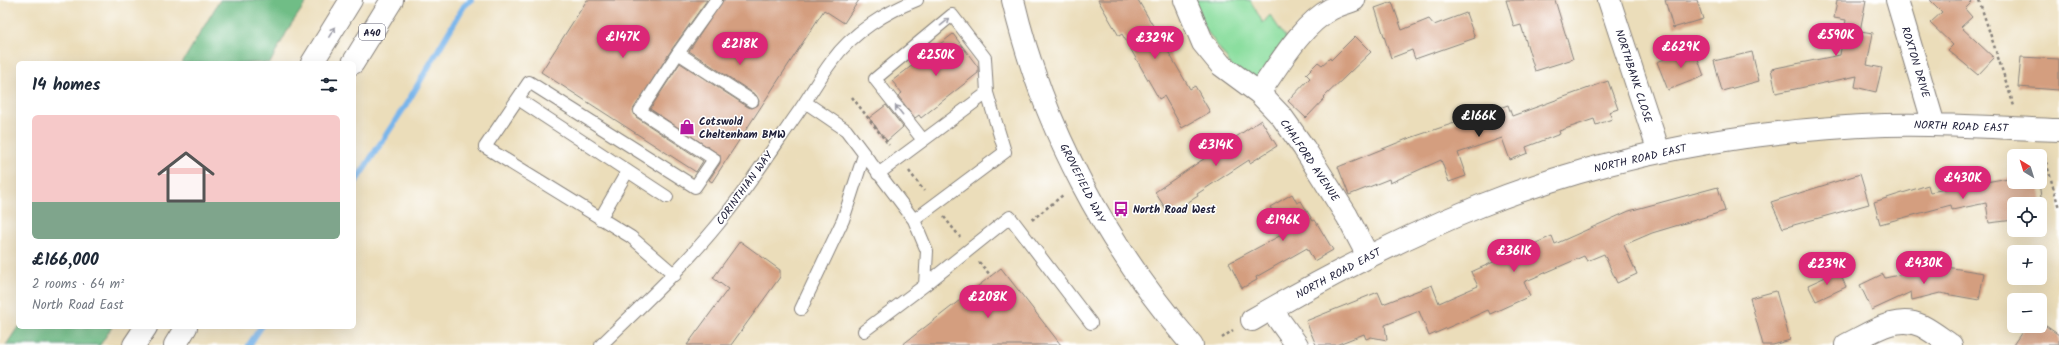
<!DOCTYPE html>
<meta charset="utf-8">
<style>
:root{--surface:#fff;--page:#f2f2f3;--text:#1f2937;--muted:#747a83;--line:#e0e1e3;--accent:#db2777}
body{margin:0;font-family:Kalam,sans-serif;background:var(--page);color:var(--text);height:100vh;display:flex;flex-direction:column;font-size:15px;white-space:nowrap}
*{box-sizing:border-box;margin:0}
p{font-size:13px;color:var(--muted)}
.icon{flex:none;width:22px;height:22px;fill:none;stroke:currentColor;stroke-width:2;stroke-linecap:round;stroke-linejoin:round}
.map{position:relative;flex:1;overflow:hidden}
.sheet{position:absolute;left:16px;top:61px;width:340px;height:268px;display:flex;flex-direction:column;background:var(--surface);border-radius:6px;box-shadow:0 4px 16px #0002}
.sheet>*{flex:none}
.needle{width:26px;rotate:322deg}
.buttons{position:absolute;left:2007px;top:149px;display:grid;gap:8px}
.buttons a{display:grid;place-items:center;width:40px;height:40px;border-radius:6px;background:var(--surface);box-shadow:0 4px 16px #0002;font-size:20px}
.price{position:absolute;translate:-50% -34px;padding:0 9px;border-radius:14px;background:var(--accent);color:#fff;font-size:13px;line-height:26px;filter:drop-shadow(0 1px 2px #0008)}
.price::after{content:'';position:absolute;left:50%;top:24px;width:12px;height:9px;margin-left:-6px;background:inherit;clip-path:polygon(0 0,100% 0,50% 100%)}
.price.current{background:#222;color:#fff}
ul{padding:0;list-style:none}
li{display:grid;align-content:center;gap:8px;height:212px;padding:0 16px}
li+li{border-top:1px solid var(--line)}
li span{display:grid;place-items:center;height:124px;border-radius:6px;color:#555}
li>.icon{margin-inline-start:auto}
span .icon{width:72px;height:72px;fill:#fffc;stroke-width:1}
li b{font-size:17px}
h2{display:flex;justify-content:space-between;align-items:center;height:48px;padding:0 16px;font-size:17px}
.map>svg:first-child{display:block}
.green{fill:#8bde9f;stroke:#56806d}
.forest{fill:#70bd86;stroke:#497060}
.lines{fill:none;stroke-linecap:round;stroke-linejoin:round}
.stream{stroke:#78b5eb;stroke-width:6}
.building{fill:#d49e7f}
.lane-casing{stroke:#86807a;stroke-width:14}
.street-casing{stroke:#86807a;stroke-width:24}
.secondary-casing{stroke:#86807a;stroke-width:24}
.highway-casing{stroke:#86807a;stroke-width:24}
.path{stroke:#86807a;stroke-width:2.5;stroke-dasharray:3 3;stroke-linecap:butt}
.lane{stroke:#fff;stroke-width:12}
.street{stroke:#fff;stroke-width:22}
.secondary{stroke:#fff;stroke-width:22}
.highway{stroke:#fff;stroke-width:22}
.oneway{stroke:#9c9ca7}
.labels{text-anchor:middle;stroke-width:3;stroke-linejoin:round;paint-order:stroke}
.shield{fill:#fff;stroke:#646476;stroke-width:1}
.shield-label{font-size:10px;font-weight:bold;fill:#22223b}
.street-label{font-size:11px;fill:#22223b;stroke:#fff}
.poi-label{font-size:11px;font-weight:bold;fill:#22223b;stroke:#fff;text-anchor:start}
</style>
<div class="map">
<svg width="2059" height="345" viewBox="0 0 2059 345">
<rect width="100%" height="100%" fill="#fff"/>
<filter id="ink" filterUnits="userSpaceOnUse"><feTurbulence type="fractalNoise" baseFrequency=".025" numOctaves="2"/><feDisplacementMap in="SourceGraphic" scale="8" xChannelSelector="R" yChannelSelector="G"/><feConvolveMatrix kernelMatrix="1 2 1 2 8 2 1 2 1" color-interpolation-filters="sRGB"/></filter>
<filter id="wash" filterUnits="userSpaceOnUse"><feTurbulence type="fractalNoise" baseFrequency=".012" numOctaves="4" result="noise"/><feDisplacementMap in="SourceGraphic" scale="16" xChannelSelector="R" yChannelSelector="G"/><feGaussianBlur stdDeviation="0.9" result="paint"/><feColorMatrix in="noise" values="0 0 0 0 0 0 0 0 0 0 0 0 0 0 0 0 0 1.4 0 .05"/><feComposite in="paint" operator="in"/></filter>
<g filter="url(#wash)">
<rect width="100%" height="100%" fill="#ebddba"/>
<path class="green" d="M1185 0H1250L1263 23 1270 15 1292 47 1259 93 1245 85Z"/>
<path class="forest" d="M220 0H308L290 26 270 63H182Z
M18 327H112L100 345H6Z"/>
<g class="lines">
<path class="stream" d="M354 184 409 100 464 6 471 0
M249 345 261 327"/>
</g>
<g id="blocks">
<path class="building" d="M587 0H707L672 49 633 110 636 117 703 161 696 172 541 72Z
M723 0H859L844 23 824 10 712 182 709 180 720 163V155L650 109 680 63 748 107 752 108 758 105 759 101 756 95 689 51Z
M1098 0H1138L1190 89 1195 86 1210 112 1182 128 1164 96 1159 99 1122 34 1119 36Z
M1506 0H1555L1573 59 1535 71 1521 25 1514 27Z
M1665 0H1697L1703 19 1673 28Z
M1837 0H1866L1860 31 1873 33 1867 65 1882 68 1876 92 1855 87 1857 76 1776 93 1771 69 1840 55 1846 20 1834 18Z
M1930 0H1974L1965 9 1972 17 1961 27 1994 58 1978 75 1948 50 1953 45 1930 23 1942 12Z
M1392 2 1402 30 1429 19 1434 25 1466 13 1475 38 1415 59 1412 50 1391 58 1375 8Z
M953 34 978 67V73L921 118 919 115 915 118 898 96 902 93 892 81Z
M1355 36 1371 52 1324 97 1325 98 1306 118 1288 101 1310 78 1306 74 1318 62 1322 65 1330 58 1331 60Z
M1694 48 1704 76 1668 90 1657 62Z
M1752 52 1759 81 1722 91 1714 61Z
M2021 57 2059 59V90L2018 87Z
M1608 81 1618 109 1609 112 1612 119 1596 125 1594 119 1559 131 1560 134 1526 147 1528 153 1510 160 1502 138 1458 153 1466 176 1449 182 1441 160 1390 183 1389 179 1349 195 1338 167 1407 139 1508 105 1512 116Z
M886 105 903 127 887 141 869 118Z
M1261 120 1277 146 1250 163 1249 160 1197 194 1198 196 1169 214 1155 192Z
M1860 174 1869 204 1783 228 1771 202Z
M2014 177V182H2039L2042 205 2014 204V220L1989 223 1986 203 1952 210 1951 205 1880 224 1874 202 1928 185 1930 192Z
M1718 187 1725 211 1652 233 1624 245 1637 274 1617 283 1604 254 1587 261 1584 256 1524 282 1530 296 1490 314 1488 310 1429 336 1419 311 1385 325 1387 340 1371 337 1366 339 1364 334 1336 345H1316L1306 321 1378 292 1383 304 1432 285 1439 303 1478 286 1471 272 1552 236 1555 244 1629 211Z
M1292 194 1297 203 1301 201 1313 221 1315 220 1333 250 1314 261 1307 248 1256 277 1257 280 1242 288 1229 263 1285 233 1270 207Z
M740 241 780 270V277L731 345H687L728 289 713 278Z
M1940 266 1984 273 1979 300 1940 293 1912 300 1911 292 1872 310 1860 285 1883 274 1885 278Z
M1001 268 1061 345H902L991 276Z
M1839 271 1846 287 1816 301 1808 285Z
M1776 291 1790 340 1773 345H1763L1750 298Z
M2026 326H2046L2059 335V345H2013Z"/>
</g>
</g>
<g filter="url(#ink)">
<use href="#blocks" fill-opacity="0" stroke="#86807a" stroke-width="1"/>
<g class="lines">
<defs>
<path id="lane" d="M678 53 752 101
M518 99 667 197
M805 102 846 130 914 220 927 251 925 285 1010 217 1091 323
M878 174 987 93
M600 219 627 172
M914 220 1005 152 987 93 985 58 952 15 875 79 923 140
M675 275 631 237 485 147 529 82 695 187 714 159 640 111 678 53 716 0
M801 309 843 220 864 155
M864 331 925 285
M601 345C645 302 689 262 727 213 752 181 774 147 797 114 809 97 819 78 832 61 852 33 886 12 917 0"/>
<path id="street" d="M1185 0 1203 43 1221 65 1259 93 1282 117 1304 148 1347 216 1368 256
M1609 0 1659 152
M1897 0 1934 125
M1259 93C1278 66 1301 25 1331 9 1338 5 1346 3 1354 0
M1271 309 1297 345
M1252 320C1326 277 1401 238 1480 206 1608 155 1747 130 1885 125 1943 123 2001 128 2059 130
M1846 345C1869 334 1896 313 1922 326 1932 331 1942 339 1951 345"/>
<path id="secondary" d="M1013 0C1043 128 1107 246 1192 345"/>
<path id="highway" d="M312 63 351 0
M353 63 392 0
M134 345 146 327
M175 345 186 327"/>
</defs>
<use href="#lane" class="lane-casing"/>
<use href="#street" class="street-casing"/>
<use href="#secondary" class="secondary-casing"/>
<use href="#highway" class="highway-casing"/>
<path class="path" d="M1979 0 2014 106
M852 97 889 145
M2043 151 2059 208
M909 171 924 191
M944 217 960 237
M1032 220 1063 195
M979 262 991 276
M1222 338 1233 330"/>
<use href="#lane" class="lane"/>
<use href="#street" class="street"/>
<use href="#secondary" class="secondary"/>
<use href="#highway" class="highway"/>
</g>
<defs><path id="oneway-shaft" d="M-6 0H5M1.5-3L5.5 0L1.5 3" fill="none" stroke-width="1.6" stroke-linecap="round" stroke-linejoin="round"/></defs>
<g class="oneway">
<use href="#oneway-shaft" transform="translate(945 22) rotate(-39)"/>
<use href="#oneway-shaft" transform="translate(332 32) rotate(-58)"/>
<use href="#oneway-shaft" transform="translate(899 110) rotate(-128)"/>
</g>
</g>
<defs>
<symbol id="shop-bare" viewBox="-9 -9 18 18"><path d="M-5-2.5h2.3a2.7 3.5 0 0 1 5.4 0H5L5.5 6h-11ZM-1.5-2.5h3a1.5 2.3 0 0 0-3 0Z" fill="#b5179e" stroke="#fff" stroke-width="2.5" paint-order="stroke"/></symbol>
<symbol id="bus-bare" viewBox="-9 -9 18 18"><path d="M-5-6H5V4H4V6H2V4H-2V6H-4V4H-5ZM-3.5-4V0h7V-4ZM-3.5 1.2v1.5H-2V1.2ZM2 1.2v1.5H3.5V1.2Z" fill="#b5179e" stroke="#fff" stroke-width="2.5" paint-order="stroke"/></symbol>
</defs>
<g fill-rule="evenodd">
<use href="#shop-bare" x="676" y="116" width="22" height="22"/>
<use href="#bus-bare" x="1110" y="198" width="22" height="22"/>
</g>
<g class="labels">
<rect class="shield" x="359" y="24" width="26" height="16" rx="3"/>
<g class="shield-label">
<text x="372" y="36">A40</text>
</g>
<g class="street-label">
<text transform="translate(1916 62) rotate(73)" y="4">ROXTON DRIVE</text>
<text transform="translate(1634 76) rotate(72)" y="4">NORTHBANK CLOSE</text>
<text transform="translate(1961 126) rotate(2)" y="4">NORTH ROAD EAST</text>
<text transform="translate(1640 158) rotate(-13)" y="4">NORTH ROAD EAST</text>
<text transform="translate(1310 160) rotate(56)" y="4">CHALFORD AVENUE</text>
<text transform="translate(1083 183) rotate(63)" y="4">GROVEFIELD WAY</text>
<text transform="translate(744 188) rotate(-54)" y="4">CORINTHIAN WAY</text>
<text transform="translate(1338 273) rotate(-28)" y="4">NORTH ROAD EAST</text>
</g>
<g class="poi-label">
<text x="699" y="125">Cotswold<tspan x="699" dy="13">Cheltenham BMW</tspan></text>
<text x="1133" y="213">North Road West</text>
</g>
</g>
</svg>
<div class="buttons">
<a><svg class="needle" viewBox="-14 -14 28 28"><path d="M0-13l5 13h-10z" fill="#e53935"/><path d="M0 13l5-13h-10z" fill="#747a83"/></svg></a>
<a><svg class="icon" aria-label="locate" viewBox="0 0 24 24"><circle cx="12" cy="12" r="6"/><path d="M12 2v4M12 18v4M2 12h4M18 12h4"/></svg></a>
<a>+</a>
<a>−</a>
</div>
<b class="price" style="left:1836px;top:57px">£590K</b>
<b class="price" style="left:623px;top:59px">£147K</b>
<b class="price" style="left:1155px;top:60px">£329K</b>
<b class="price" style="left:740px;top:66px">£218K</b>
<b class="price" style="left:1681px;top:69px">£629K</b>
<b class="price" style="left:936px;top:77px">£250K</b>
<b class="price current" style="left:1479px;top:138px">£166K</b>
<b class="price" style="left:1216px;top:167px">£314K</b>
<b class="price" style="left:1963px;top:200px">£430K</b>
<b class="price" style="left:1283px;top:242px">£196K</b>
<b class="price" style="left:1514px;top:273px">£361K</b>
<b class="price" style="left:1924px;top:285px">£430K</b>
<b class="price" style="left:1827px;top:286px">£239K</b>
<b class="price" style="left:988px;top:319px">£208K</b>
<section class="sheet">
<h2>14 homes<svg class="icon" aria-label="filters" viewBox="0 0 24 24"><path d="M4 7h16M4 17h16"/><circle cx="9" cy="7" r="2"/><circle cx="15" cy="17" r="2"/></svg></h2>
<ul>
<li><span style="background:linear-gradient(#f6c9c9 70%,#7fa58c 0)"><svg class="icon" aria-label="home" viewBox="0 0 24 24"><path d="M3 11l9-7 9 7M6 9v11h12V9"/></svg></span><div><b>£166,000</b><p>2 rooms · 64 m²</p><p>North Road East</p></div></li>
</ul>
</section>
</div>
